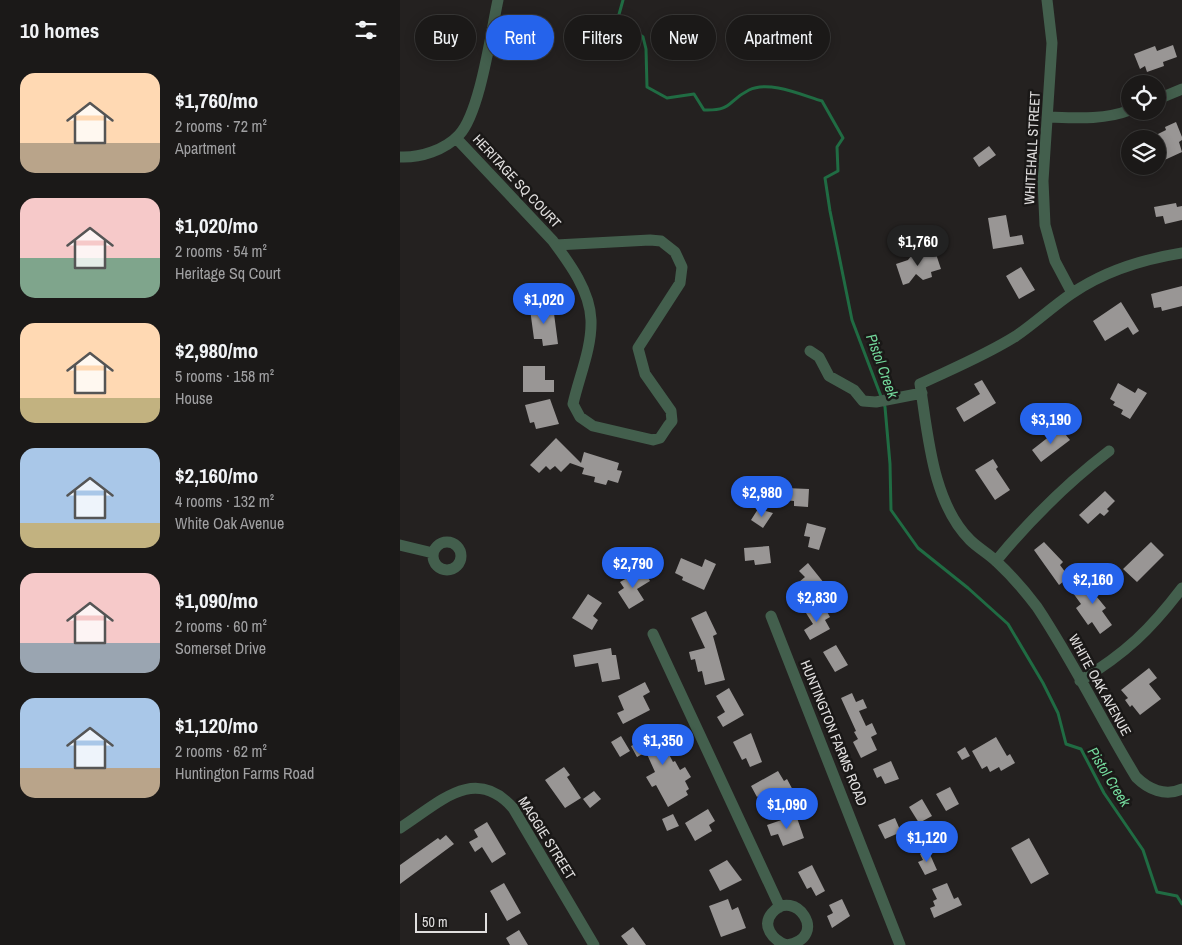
<!DOCTYPE html>
<meta charset="utf-8">
<style>
:root{--surface:#1b1918;--page:#282625;--text:#f1f3f6;--muted:#a0a0a2;--line:#393837;--accent:#2563eb}
body{margin:0;font-family:"Archivo Narrow",sans-serif;background:var(--page);color:var(--text);height:100vh;display:flex;flex-direction:column;font-size:19px;white-space:nowrap}
*{box-sizing:border-box;margin:0}
p{font-size:16px;color:var(--muted)}
.icon{flex:none;width:28px;height:28px;fill:none;stroke:currentColor;stroke-width:2;stroke-linecap:round;stroke-linejoin:round}
.map{position:relative;flex:1;overflow:hidden}
.details{display:flex;flex-direction:column;background:var(--surface);width:400px}
.details>*{flex:none}
.guide{position:absolute;left:15px;top:15px;width:475px;height:45px;display:flex;gap:10px}
.fabs{position:absolute;left:721px;top:75px;display:grid;gap:10px}
.fabs a{display:grid;place-items:center;width:45px;height:45px;border-radius:50%;background:var(--surface);box-shadow:0 2px 12px #0003,0 0 0 1px var(--line);font-size:25px}
.scale{position:absolute;left:15px;bottom:12px;width:72px;box-sizing:border-box;padding-left:5px;border:2px solid #e1dfdf;border-top:0;font-size:14px;line-height:18px;white-space:nowrap;color:#e1dfdf;-webkit-text-stroke:4px #1a1817;paint-order:stroke}
.price{position:absolute;translate:-50% -42px;padding:0 11px;border-radius:18px;background:var(--accent);color:#fff;font-size:16px;line-height:32px;filter:drop-shadow(0 1px 2px #0008)}
.price::after{content:'';position:absolute;left:50%;top:30px;width:15px;height:11px;margin-left:-8px;background:inherit;clip-path:polygon(0 0,100% 0,50% 100%)}
.price.current{background:#222;color:#fff}
ul{padding:0;list-style:none}
li{display:flex;align-items:center;gap:15px;height:125px;padding:0 20px}
li span{display:grid;place-items:center;flex:none;width:140px;height:100px;border-radius:15px;color:#555}
li>.icon{margin-inline-start:auto}
span .icon{width:60px;height:60px;fill:#fffc;stroke-width:1}
li b{font-size:21px}
h2{display:flex;justify-content:space-between;align-items:center;height:60px;padding:0 20px;font-size:21px}
.chip{padding:0 18px;border-radius:22px;background:var(--surface);box-shadow:0 2px 12px #0003,0 0 0 1px var(--line);font-size:18px;line-height:45px}
.chip.current{background:var(--accent);color:#fff}
main{display:flex;flex:1;min-height:0}
.map>svg:first-child{display:block}
.lines{fill:none;stroke-linecap:round;stroke-linejoin:round}
.stream{stroke:#206c43;stroke-width:3}
.building{fill:#999695}
.minor{stroke:#435f4d;stroke-width:11}
.labels{text-anchor:middle;stroke-width:5;stroke-linejoin:round;paint-order:stroke}
.street-label{font-size:14px;fill:#e1dfdf;stroke:#1a1817}
.water-label{font-size:15px;font-style:italic;fill:#73d89b;stroke:#1a1817}
</style>
<main>
<section class="details">
<h2>10 homes<svg class="icon" aria-label="filters" viewBox="0 0 24 24"><path d="M4 7h16M4 17h16"/><circle cx="9" cy="7" r="2"/><circle cx="15" cy="17" r="2"/></svg></h2>
<ul>
<li><span style="background:linear-gradient(#ffd9b3 70%,#b9a48a 0)"><svg class="icon" aria-label="home" viewBox="0 0 24 24"><path d="M3 11l9-7 9 7M6 9v11h12V9"/></svg></span><div><b>$1,760/mo</b><p>2 rooms · 72 m²</p><p>Apartment</p></div></li>
<li><span style="background:linear-gradient(#f6c9c9 60%,#7fa58c 0)"><svg class="icon" aria-label="home" viewBox="0 0 24 24"><path d="M3 11l9-7 9 7M6 9v11h12V9"/></svg></span><div><b>$1,020/mo</b><p>2 rooms · 54 m²</p><p>Heritage Sq Court</p></div></li>
<li><span style="background:linear-gradient(#ffd9b3 75%,#c2b280 0)"><svg class="icon" aria-label="home" viewBox="0 0 24 24"><path d="M3 11l9-7 9 7M6 9v11h12V9"/></svg></span><div><b>$2,980/mo</b><p>5 rooms · 158 m²</p><p>House</p></div></li>
<li><span style="background:linear-gradient(#a9c7e8 75%,#c2b280 0)"><svg class="icon" aria-label="home" viewBox="0 0 24 24"><path d="M3 11l9-7 9 7M6 9v11h12V9"/></svg></span><div><b>$2,160/mo</b><p>4 rooms · 132 m²</p><p>White Oak Avenue</p></div></li>
<li><span style="background:linear-gradient(#f6c9c9 70%,#9aa5b1 0)"><svg class="icon" aria-label="home" viewBox="0 0 24 24"><path d="M3 11l9-7 9 7M6 9v11h12V9"/></svg></span><div><b>$1,090/mo</b><p>2 rooms · 60 m²</p><p>Somerset Drive</p></div></li>
<li><span style="background:linear-gradient(#a9c7e8 70%,#b9a48a 0)"><svg class="icon" aria-label="home" viewBox="0 0 24 24"><path d="M3 11l9-7 9 7M6 9v11h12V9"/></svg></span><div><b>$1,120/mo</b><p>2 rooms · 62 m²</p><p>Huntington Farms Road</p></div></li>
</ul>
</section>
<div class="map">
<svg width="782" height="945" viewBox="0 0 782 945">
<rect width="100%" height="100%" fill="#242120"/>
<g class="lines">
<path class="stream" d="M223 0 218 18 243 37 246 49 247 87 267 98 294 94 304 110C333 111 327 101 349 90 369 80 402 95 422 101L443 138 437 147 438 171 425 178 430 211 452 320 485 407 490 464 491 510 518 548 568 588 608 624 643 683 658 713 666 744 681 749 704 793 743 850 757 892 777 896 782 904"/>
</g>
<path class="building" d="M773 45 777 57 763 62 764 66 747 72 745 66 740 69 734 54 755 46 757 51Z
M776 122 782 137V140L779 142 782 152 758 163V134L766 130 765 127Z
M589 146 596 155 579 167 573 158Z
M776 203 777 207 782 206V220L765 224 763 216 756 217 754 207Z
M606 215 610 237 622 235 624 244 593 249 588 218Z
M515 251 520 256 535 251 541 269 531 272 532 277 523 280 516 274 509 283 503 285 496 264 508 260Z
M621 267 635 290 619 299 606 276Z
M782 286V306L762 311 761 307 754 308 751 294Z
M721 302 739 331 733 335 728 327 705 341 693 321Z
M153 306 158 344 143 346 142 339H134L130 309Z
M123 366H145V380H154V392H123Z
M582 380 596 403 564 422 556 408 580 394 574 384Z
M718 383 735 393 738 388 747 393 730 419 721 414 723 410 713 405 715 402 710 399Z
M150 399 159 424 136 429 134 422 130 423 125 405Z
M660 428 670 440 641 462 632 450Z
M156 438 181 463 184 452 219 463 217 470 222 471 218 483 208 480 206 485 194 482 195 477 182 474 184 468 170 463 161 472 155 466 150 470 146 466 139 473 130 465Z
M593 459 598 467 596 469 610 490 595 500 575 470Z
M385 488 409 489 408 507 394 506V501L384 500Z
M705 491 715 501 707 509 709 511 704 516 700 513 688 524 679 515Z
M358 509 373 513 363 528 351 520Z
M407 523 426 528 419 550 408 547 410 537 404 536Z
M644 542 663 562 660 565 669 577 659 585 634 550Z
M751 542 764 555 737 582 723 569Z
M369 546 371 563 355 565 354 560 345 561 344 548Z
M281 558 302 567 305 559 316 564 304 590 282 580 283 577 275 573Z
M408 563 424 583 410 595 399 582 405 577 399 571Z
M243 569 250 581 237 589 244 600 229 609 218 592 224 588 220 582Z
M702 574 706 581 692 591 706 608 702 611 712 625 700 634 692 622 688 625 676 608 681 604 673 593Z
M188 594 202 603 193 616 198 620 192 630 172 618Z
M418 606 422 613 426 610 430 617 425 620 430 629 410 640 404 630 413 624 406 613Z
M306 611 317 634 313 636 325 680 305 685 302 671 298 672 295 659 291 660 289 652 305 648 291 618Z
M436 645 448 665 435 672 423 652Z
M211 648 212 655H216L220 679 202 682 198 663 175 667 173 655Z
M749 668 757 678 749 684 761 699 740 715 732 705 730 707 725 700 728 698 721 690Z
M245 682 250 692 243 696 250 710 223 724 217 713 224 710 218 696Z
M329 688 344 715 323 727 317 717 325 712 316 696Z
M452 693 456 702 463 699 467 708 459 711 466 726 472 723 477 734 471 737 477 750 461 758 453 742 458 739 454 732 456 731 441 698Z
M265 724 271 736 262 741 273 762 275 761 280 770 285 767 291 777 285 781 289 789 286 791 288 795 268 807 256 785 252 787 246 777 255 772 246 752 237 757 231 746 241 741 240 737Z
M351 733 362 762 350 767 346 758 342 760 333 742Z
M221 736 230 751 220 757 211 742Z
M596 737 607 756 610 754 615 763 601 771 599 767 590 772 587 766 582 769 572 751Z
M565 747 570 756 562 760 557 752Z
M491 761 499 779 485 784 481 776 477 778 473 769Z
M164 767 170 775 167 777 181 798 165 808 145 780Z
M378 771 384 781 387 779 395 794 380 802 378 797 364 804 360 795 357 797 351 786Z
M550 787 559 804 546 811 536 794Z
M194 791 201 799 190 808 183 799Z
M522 799 532 816 519 823 509 807Z
M308 809 315 821 309 825 312 831 295 841 285 823Z
M273 814 279 826 267 831 262 819Z
M396 815 404 838 383 846 378 834 371 836 367 825Z
M495 818 501 832 485 839 478 825Z
M87 822 106 854 92 863 82 847 75 852 69 842 78 837 74 830Z
M46 835 54 844 0 884V865L38 838 40 840Z
M629 838 649 874 631 884 611 848Z
M528 850 537 870 525 875 518 862 523 860 520 854Z
M327 860 342 880 320 891 309 870Z
M412 865 425 891 416 896 411 887 407 889 398 872Z
M104 883 121 913 107 921 90 891Z
M547 883 554 899 558 897 562 905 534 918 530 908 535 906 533 901 537 899 532 889Z
M328 899 332 910 338 907 346 928 321 937 309 906Z
M442 899 450 916 432 928 427 916 433 913 429 905Z
M233 927 246 945H228L221 936Z
M119 930 128 945H110L106 938Z"/>
<g class="lines">
<path class="minor" d="M647 0 652 43 643 181 645 225 655 261 672 293
M758 99 782 89
M649 117C676 118 705 120 730 110
M56 138 153 241C170 264 190 291 191 320 192 348 179 377 173 404L180 417 193 426 253 440 260 438 268 426 272 421 271 411 245 374 238 348 280 283 282 267 275 252 261 241 250 240 156 245
M0 157C20 158 45 150 59 135 80 113 91 32 98 0
M782 253C744 259 703 272 671 294 652 307 635 323 616 336 586 355 552 369 520 384 528 434 532 502 570 540 578 548 589 554 597 562 611 575 625 591 637 607 673 661 702 721 736 777 748 789 765 797 782 789
M410 351 419 357 429 376 454 390 463 401 476 402 522 393
M33 556a14 14 0 1 1 28 0a14 14 0 1 1-28 0Z
M0 545 33 553
M596 561C630 520 667 483 709 451
M371 616 500 945
M253 634 380 907
M680 681C726 653 750 630 782 588
M0 828C38 804 74 764 113 808L194 945
M386 945C373 940 361 926 372 913 394 886 431 937 387 945"/>
</g>
<g class="labels">
<g class="street-label">
<text transform="translate(632 148) rotate(-87)" y="5">WHITEHALL STREET</text>
<text transform="translate(117 181) rotate(47)" y="5">HERITAGE SQ COURT</text>
<text transform="translate(700 685) rotate(61)" y="5">WHITE OAK AVENUE</text>
<text transform="translate(434 733) rotate(68)" y="5">HUNTINGTON FARMS ROAD</text>
<text transform="translate(147 838) rotate(58)" y="5">MAGGIE STREET</text>
</g>
<g class="water-label">
<text transform="translate(482 366) rotate(70)" y="5">Pistol Creek</text>
<text transform="translate(709 777) rotate(58)" y="5">Pistol Creek</text>
</g>
</g>
</svg>
<div class="fabs">
<a><svg class="icon" aria-label="locate" viewBox="0 0 24 24"><circle cx="12" cy="12" r="6"/><path d="M12 2v4M12 18v4M2 12h4M18 12h4"/></svg></a>
<a><svg class="icon" aria-label="layers" viewBox="0 0 24 24"><path d="M12 4l9 5-9 5-9-5zM3 14l9 5 9-5"/></svg></a>
</div>
<div class="scale">50 m</div>
<b class="price current" style="left:518px;top:267px">$1,760</b>
<b class="price" style="left:144px;top:325px">$1,020</b>
<b class="price" style="left:651px;top:445px">$3,190</b>
<b class="price" style="left:362px;top:518px">$2,980</b>
<b class="price" style="left:233px;top:589px">$2,790</b>
<b class="price" style="left:693px;top:605px">$2,160</b>
<b class="price" style="left:417px;top:623px">$2,830</b>
<b class="price" style="left:263px;top:766px">$1,350</b>
<b class="price" style="left:387px;top:830px">$1,090</b>
<b class="price" style="left:527px;top:863px">$1,120</b>
<div class="guide">
<a class="chip">Buy</a>
<a class="chip current">Rent</a>
<a class="chip">Filters</a>
<a class="chip">New</a>
<a class="chip">Apartment</a>
</div>
</div>
</main>
